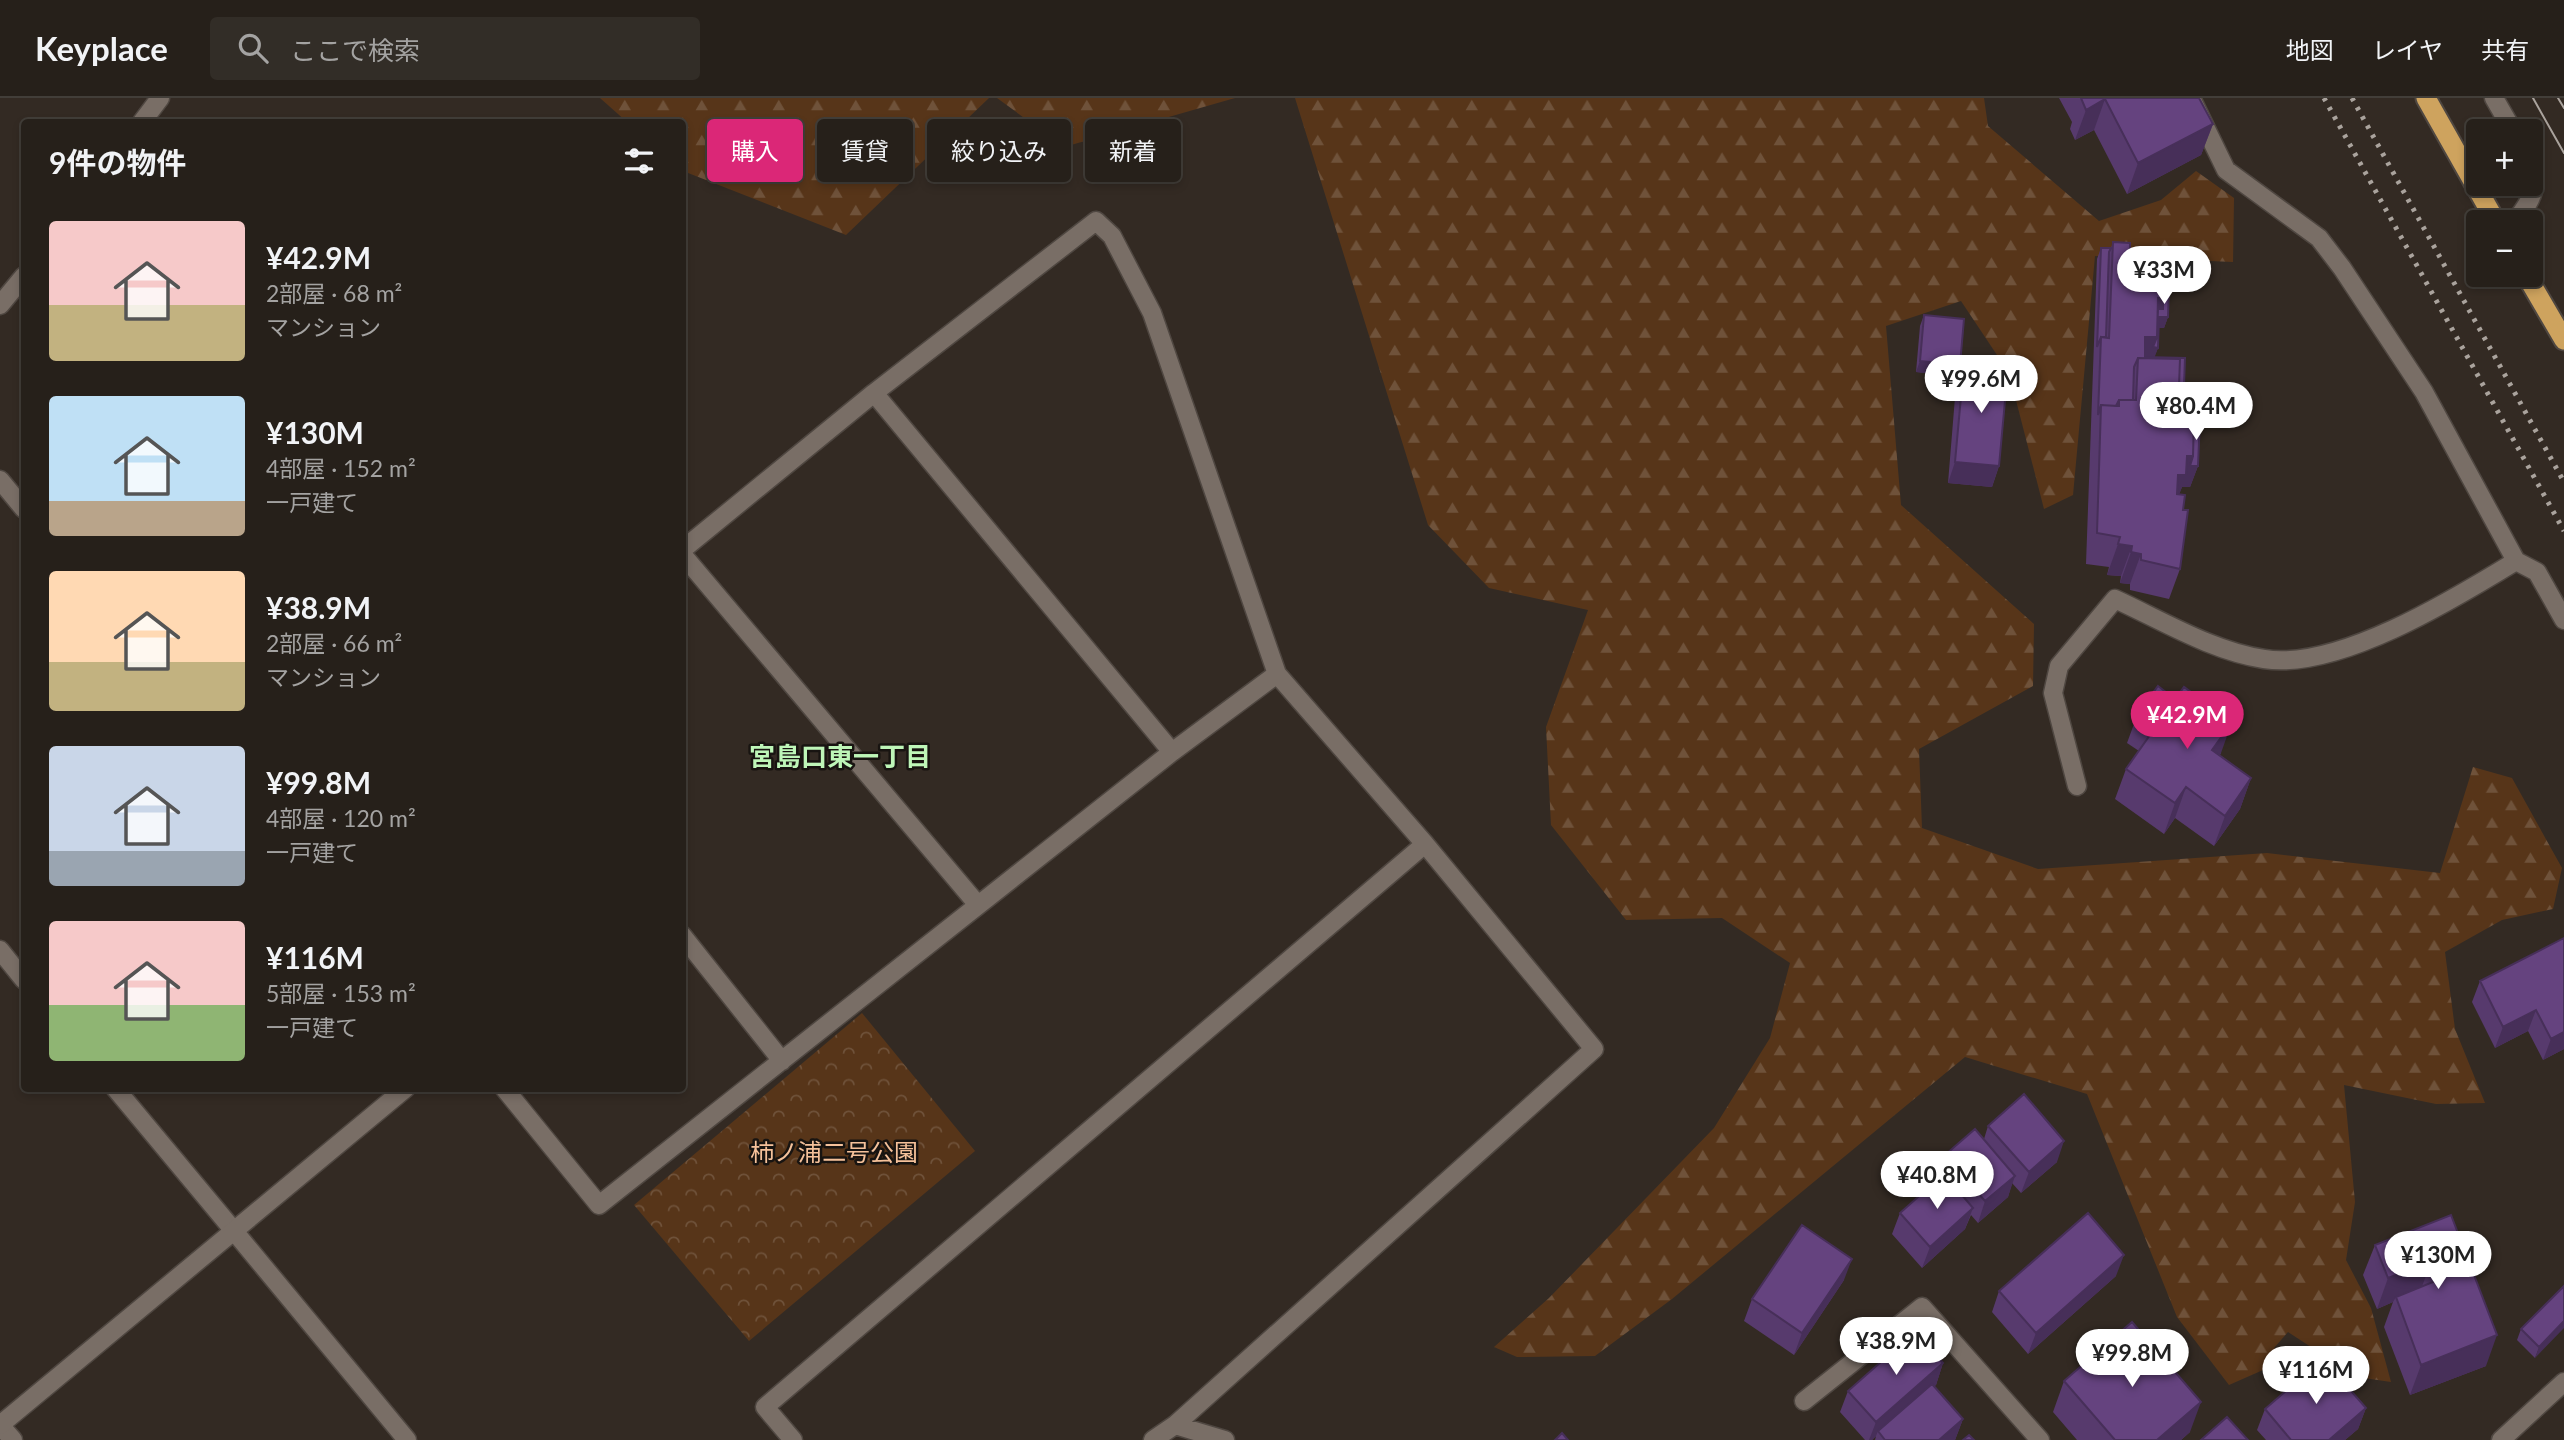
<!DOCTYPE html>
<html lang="ja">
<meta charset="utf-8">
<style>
:root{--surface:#26201a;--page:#322d27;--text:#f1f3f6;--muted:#a4a3a2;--line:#423e39;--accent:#db2777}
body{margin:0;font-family:Lato,"Noto Sans JP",sans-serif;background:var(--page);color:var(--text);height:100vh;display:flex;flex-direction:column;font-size:26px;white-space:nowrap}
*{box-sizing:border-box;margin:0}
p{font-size:23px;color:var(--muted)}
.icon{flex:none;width:38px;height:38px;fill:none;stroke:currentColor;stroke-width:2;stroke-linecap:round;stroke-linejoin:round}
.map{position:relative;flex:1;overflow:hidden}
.side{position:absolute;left:21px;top:21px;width:665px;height:973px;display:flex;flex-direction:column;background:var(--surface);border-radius:7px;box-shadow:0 4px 10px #0003,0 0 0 2px var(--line)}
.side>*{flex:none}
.banner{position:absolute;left:707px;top:21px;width:665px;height:63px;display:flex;gap:14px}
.controls{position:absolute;left:2466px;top:21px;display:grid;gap:14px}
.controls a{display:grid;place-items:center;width:77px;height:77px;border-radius:7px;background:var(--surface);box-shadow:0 4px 10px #0003,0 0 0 2px var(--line);font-size:35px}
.price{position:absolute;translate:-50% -60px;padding:0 16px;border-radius:24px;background:#fff;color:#222;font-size:23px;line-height:46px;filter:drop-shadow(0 2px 4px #0008)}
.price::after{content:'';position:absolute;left:50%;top:42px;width:21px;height:16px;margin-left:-10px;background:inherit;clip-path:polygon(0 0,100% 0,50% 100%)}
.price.on{background:var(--accent);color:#fff}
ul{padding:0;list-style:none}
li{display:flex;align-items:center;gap:21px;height:175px;padding:0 28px}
li span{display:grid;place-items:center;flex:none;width:196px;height:140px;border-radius:7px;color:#555}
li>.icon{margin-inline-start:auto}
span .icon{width:84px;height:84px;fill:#fffc;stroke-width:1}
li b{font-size:30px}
h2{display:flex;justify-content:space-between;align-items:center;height:84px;padding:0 28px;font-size:30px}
.chip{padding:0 24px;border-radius:7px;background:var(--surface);box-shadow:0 4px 10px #0003,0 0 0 2px var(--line);font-size:24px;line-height:63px}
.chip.on{background:var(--accent);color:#fff}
header{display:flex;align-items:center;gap:42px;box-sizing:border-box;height:98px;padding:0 35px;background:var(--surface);border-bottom:2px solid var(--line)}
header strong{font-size:33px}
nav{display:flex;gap:38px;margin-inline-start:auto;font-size:24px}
.search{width:490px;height:63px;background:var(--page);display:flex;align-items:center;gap:18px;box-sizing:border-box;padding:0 24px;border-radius:7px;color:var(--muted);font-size:26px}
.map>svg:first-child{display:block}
.forest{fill:url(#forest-firs)}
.park{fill:url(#park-crowns)}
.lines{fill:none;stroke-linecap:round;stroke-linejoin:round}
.minor-casing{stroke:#4f4741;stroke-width:21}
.tertiary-casing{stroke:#4f4741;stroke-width:21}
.trunk-casing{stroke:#4f4741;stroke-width:23}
.minor{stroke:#796e66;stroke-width:18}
.tertiary{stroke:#796e66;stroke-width:18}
.trunk{stroke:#cea35e;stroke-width:19}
.tram{stroke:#aaa39d;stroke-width:2}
.rail{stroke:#aaa39d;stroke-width:5;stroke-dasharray:3.5 7;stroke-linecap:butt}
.wall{fill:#573a6d}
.shaded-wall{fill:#472f59}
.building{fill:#65437f;stroke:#472f59;stroke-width:2}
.labels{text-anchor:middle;stroke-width:5;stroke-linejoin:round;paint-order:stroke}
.park-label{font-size:24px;fill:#f5c19a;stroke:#181411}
.neighbourhood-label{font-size:26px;font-weight:bold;fill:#bef6b8;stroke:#181411}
</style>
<header>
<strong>Keyplace</strong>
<div class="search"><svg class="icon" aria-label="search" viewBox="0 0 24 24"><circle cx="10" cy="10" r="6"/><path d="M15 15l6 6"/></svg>ここで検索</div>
<nav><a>地図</a><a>レイヤ</a><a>共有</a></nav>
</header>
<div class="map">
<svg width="2564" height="1342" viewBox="0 0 2564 1342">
<defs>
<pattern id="forest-firs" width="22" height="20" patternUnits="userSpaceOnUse" patternTransform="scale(1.75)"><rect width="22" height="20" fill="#573519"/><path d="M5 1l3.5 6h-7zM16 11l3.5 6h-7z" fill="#6f523a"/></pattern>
<pattern id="park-crowns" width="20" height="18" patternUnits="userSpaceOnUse" patternTransform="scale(1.75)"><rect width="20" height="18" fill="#573519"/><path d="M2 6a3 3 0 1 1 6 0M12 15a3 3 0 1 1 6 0" fill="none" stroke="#6f523a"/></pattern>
</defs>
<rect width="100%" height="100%" fill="#332a23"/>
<path class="forest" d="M600 0H989L846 137 683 73 682 24H627Z
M997 0H1235L1064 49Z
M1295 0H1984L1988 28 2099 123 2161 102 2196 73 2234 100 2233 164 2095 158 2073 397 2044 411 2009 275 1961 203 1886 228 1901 407 2034 526 2033 588 1919 651 1922 730 2038 771 2267 755 2440 775 2473 669 2512 680 2562 770 2553 811 2502 822 2445 854 2455 931 2485 1005 2436 1006 2344 987 2355 1104 2346 1162 2371 1210 2391 1284 2357 1279 2288 1234 2274 1250 2288 1261 2229 1287 2177 1219 2087 996 1965 959 1672 1201 1595 1258 1517 1259 1494 1249 1549 1200 1714 1030 1770 940 1790 865 1722 820 1626 822 1551 727 1546 629 1588 512 1489 490 1428 427Z"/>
<path class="park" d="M862 915 975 1053 749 1243 634 1107Z"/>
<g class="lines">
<defs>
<path id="minor" d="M2191 0 2226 72 2319 140 2342 170 2424 294 2516 463 2537 474 2564 522
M2494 0 2513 33
M142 24 160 0
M2515 124C2531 102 2539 93 2530 65
M0 207 24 178
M874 295 1172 654
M0 382 24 411
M682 452 874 295 1096 123 1112 138 1152 215 1277 576 1425 746 1594 951 1175 1327 1153 1342
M682 456 978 807
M2077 688 2053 595 2059 568 2115 501C2163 523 2212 553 2264 561 2337 573 2454 501 2516 463
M682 837 782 963
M0 852 24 882
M115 990 234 1133
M504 990 599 1107 1172 654 1277 576
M1804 1303 1922 1209 2040 1342
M0 1327 13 1342
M1175 1327 1225 1342
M793 1342 765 1309 1425 746"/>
<path id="tertiary" d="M234 1133 407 1342
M0 1327 406 990
M2501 1342 2564 1284"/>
<path id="trunk" d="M2426 0 2496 124
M2526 177 2564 242"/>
</defs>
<use href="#minor" class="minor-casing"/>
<use href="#tertiary" class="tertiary-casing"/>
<use href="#trunk" class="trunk-casing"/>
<use href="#minor" class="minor"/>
<use href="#tertiary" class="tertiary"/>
<use href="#trunk" class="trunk"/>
<path class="tram" d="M2533 0 2564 55
M2558 0 2564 10"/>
<path class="rail" d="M2324 0 2564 433
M2352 0 2564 384"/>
</g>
<path class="wall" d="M2059 0H2199L2213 26 2201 57 2127 96 2094 32 2075 42 2070 31 2072 24Z
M2113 144 2130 151 2168 219 2164 230H2158V250L2154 259 2183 316 2198 368 2190 389H2182L2179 396 2183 412 2180 471 2169 501 2130 492V486L2120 485 2121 478 2107 477 2109 469 2086 466 2097 161 2101 150H2111Z
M1924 217 1960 267 1956 278 1916 274 1920 228Z
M1964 266 1999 368 1992 389 1948 385 1956 287Z
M2138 615 2221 655 2220 657 2251 680 2240 711 2214 748 2175 720 2164 736 2115 701 2126 671 2139 653 2127 645Z
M2564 840V951L2543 962 2528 933 2495 950 2472 904 2480 883Z
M1988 1028 2057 1064 2021 1095 2012 1085 2008 1099 1978 1125 1971 1117 1965 1131 1922 1170 1892 1136 1900 1115 1939 1080 1937 1078 1945 1057 1984 1041Z
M2451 1117 2486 1268 2410 1297 2384 1229 2393 1204 2377 1211 2363 1177 2375 1147Z
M2116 1178 2028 1256 1992 1214 1999 1193Z
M1844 1182 1794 1257 1744 1223 1752 1201Z
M2564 1188 2535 1260 2517 1242 2521 1231Z
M1943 1265 1936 1287 1934 1288 1963 1321 1955 1342H1875L1876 1338 1872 1342H1865L1840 1314 1848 1293Z
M2064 1283 2190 1334 2181 1342H2077L2053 1314Z
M2366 1310 2358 1331 2345 1342H2266L2257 1332 2265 1311Z"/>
<path class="shaded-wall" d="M2105 1 2094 32 2075 42 2086 12Z
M2213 26 2201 57 2127 96 2138 65Z
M2158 200 2166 201 2168 219 2164 230H2155Z
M2145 239H2157L2158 250 2154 261 2138 260Z
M1920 263 1960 267 1956 278 1916 274Z
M2187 358H2193L2198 368 2190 389H2182L2175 408 2178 377Z
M1955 364 1999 368 1992 389 1948 385Z
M2118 446 2132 448 2121 478 2107 477Z
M2131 454 2141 456 2130 486 2120 485Z
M2232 624 2221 655 2201 682 2212 652Z
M2251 680 2240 711 2214 748 2225 718Z
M2186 689 2175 720 2164 736 2175 705Z
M2536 912 2528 933 2495 950 2503 929Z
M2564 934V951L2543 962 2551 941Z
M2064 1043 2057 1064 2021 1095 2029 1074Z
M2015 1078 2008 1099 1978 1125 1985 1103Z
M1973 1110 1965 1131 1922 1170 1930 1149Z
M2124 1157 2116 1178 2028 1256 2036 1235Z
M1852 1161 1844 1182 1794 1257 1802 1235Z
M2431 1164 2420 1194 2396 1199 2393 1204 2377 1211 2388 1180Z
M2564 1223V1230L2535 1260 2539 1249Z
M2497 1237 2486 1268 2410 1297 2421 1267Z
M1943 1265 1936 1287 1879 1335 1878 1333 1876 1338 1872 1342H1869L1876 1324Z
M2201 1304 2190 1334 2181 1342H2157Z
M2366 1310 2358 1331 2345 1342H2329Z
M1963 1321 1955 1342H1939Z"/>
<path class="building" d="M2081 0H2199L2213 26 2138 65 2105 1 2086 12Z
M2113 144 2130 145V154L2168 156 2166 201 2158 200 2157 239H2145V259L2185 260 2183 316H2178L2180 261 2138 260 2134 269 2133 302H2119L2116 308 2101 307 2098 317 2101 239 2109 240Z
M2101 150H2111L2109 154 2106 239H2101L2097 249Z
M2168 162H2170L2168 219H2159L2158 250 2153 249 2157 239 2158 211H2163V200L2166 201Z
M1924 217 1964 221 1960 267 1920 263Z
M2138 260 2180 261 2178 316 2194 317 2193 358H2187L2186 377H2178L2177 396 2185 397 2183 412H2188L2180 471 2141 462V456L2131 454 2132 448 2118 446 2120 439 2097 435 2101 307 2119 308V302H2136Z
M1964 266 2008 270 1999 368 1955 364Z
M2194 319 2200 320 2198 368H2190L2193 358Z
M2158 588 2175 601 2184 589 2232 624 2212 652 2251 680 2225 718 2186 689 2175 705 2126 671 2157 627 2138 615Z
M2564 840V934L2551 941 2536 912 2503 929 2480 883Z
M2024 996 2064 1043 2029 1074 1988 1028Z
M1975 1031 2015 1078 1985 1103 1945 1057Z
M1944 1076 1973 1110 1930 1149 1900 1115Z
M2088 1115 2124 1157 2036 1235 1999 1193Z
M2451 1117 2497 1237 2421 1267 2396 1199 2438 1182 2431 1164 2388 1180 2375 1147Z
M1802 1127 1852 1161 1802 1235 1752 1201Z
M2564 1188V1223L2539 1249 2521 1231Z
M2132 1224 2201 1304 2157 1342H2115L2064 1283Z
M1916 1233 1943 1265 1876 1324 1848 1293Z
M2323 1261 2366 1310 2329 1342H2291L2265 1311Z
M1932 1286 1963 1321 1939 1342H1885L1878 1333Z
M2227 1319 2248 1342H2201Z
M1562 1335 1568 1342H1555Z
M1969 1337 1974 1342H1963Z"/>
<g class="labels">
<g class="park-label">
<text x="834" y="1063">柿ノ浦二号公園</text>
</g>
<g class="neighbourhood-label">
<text x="840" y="668">宮島口東一丁目</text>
</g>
</g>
</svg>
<div class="controls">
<a>+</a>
<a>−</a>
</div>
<b class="price" style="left:2164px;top:208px">¥33M</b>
<b class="price" style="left:1981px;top:317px">¥99.6M</b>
<b class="price" style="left:2196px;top:344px">¥80.4M</b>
<b class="price on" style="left:2187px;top:653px">¥42.9M</b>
<b class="price" style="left:1937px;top:1113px">¥40.8M</b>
<b class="price" style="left:2438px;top:1193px">¥130M</b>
<b class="price" style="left:1896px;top:1279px">¥38.9M</b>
<b class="price" style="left:2132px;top:1291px">¥99.8M</b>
<b class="price" style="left:2316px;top:1308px">¥116M</b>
<div class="banner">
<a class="chip on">購入</a>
<a class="chip">賃貸</a>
<a class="chip">絞り込み</a>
<a class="chip">新着</a>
</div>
<section class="side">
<h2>9件の物件<svg class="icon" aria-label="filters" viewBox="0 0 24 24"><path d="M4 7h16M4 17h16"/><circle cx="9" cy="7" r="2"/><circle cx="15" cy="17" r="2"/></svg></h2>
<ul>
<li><span style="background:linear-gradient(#f6c9c9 60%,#c2b280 0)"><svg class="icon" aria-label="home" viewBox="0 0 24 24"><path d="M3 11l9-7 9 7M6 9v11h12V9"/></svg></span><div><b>¥42.9M</b><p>2部屋 · 68 m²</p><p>マンション</p></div></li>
<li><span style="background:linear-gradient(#bfe0f5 75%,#b9a48a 0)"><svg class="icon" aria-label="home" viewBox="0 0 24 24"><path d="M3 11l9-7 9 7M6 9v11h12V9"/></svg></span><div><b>¥130M</b><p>4部屋 · 152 m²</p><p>一戸建て</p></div></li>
<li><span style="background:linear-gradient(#ffd9b3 65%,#c2b280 0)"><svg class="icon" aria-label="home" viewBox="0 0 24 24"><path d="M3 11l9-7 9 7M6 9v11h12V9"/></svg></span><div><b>¥38.9M</b><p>2部屋 · 66 m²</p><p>マンション</p></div></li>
<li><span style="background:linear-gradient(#c9d6e8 75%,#9aa5b1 0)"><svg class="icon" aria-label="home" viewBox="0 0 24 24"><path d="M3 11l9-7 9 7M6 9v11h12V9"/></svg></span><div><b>¥99.8M</b><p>4部屋 · 120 m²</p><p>一戸建て</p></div></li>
<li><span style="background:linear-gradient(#f6c9c9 60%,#8fb573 0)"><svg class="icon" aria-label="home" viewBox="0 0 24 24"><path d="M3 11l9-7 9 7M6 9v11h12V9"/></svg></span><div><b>¥116M</b><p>5部屋 · 153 m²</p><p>一戸建て</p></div></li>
</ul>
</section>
</div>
